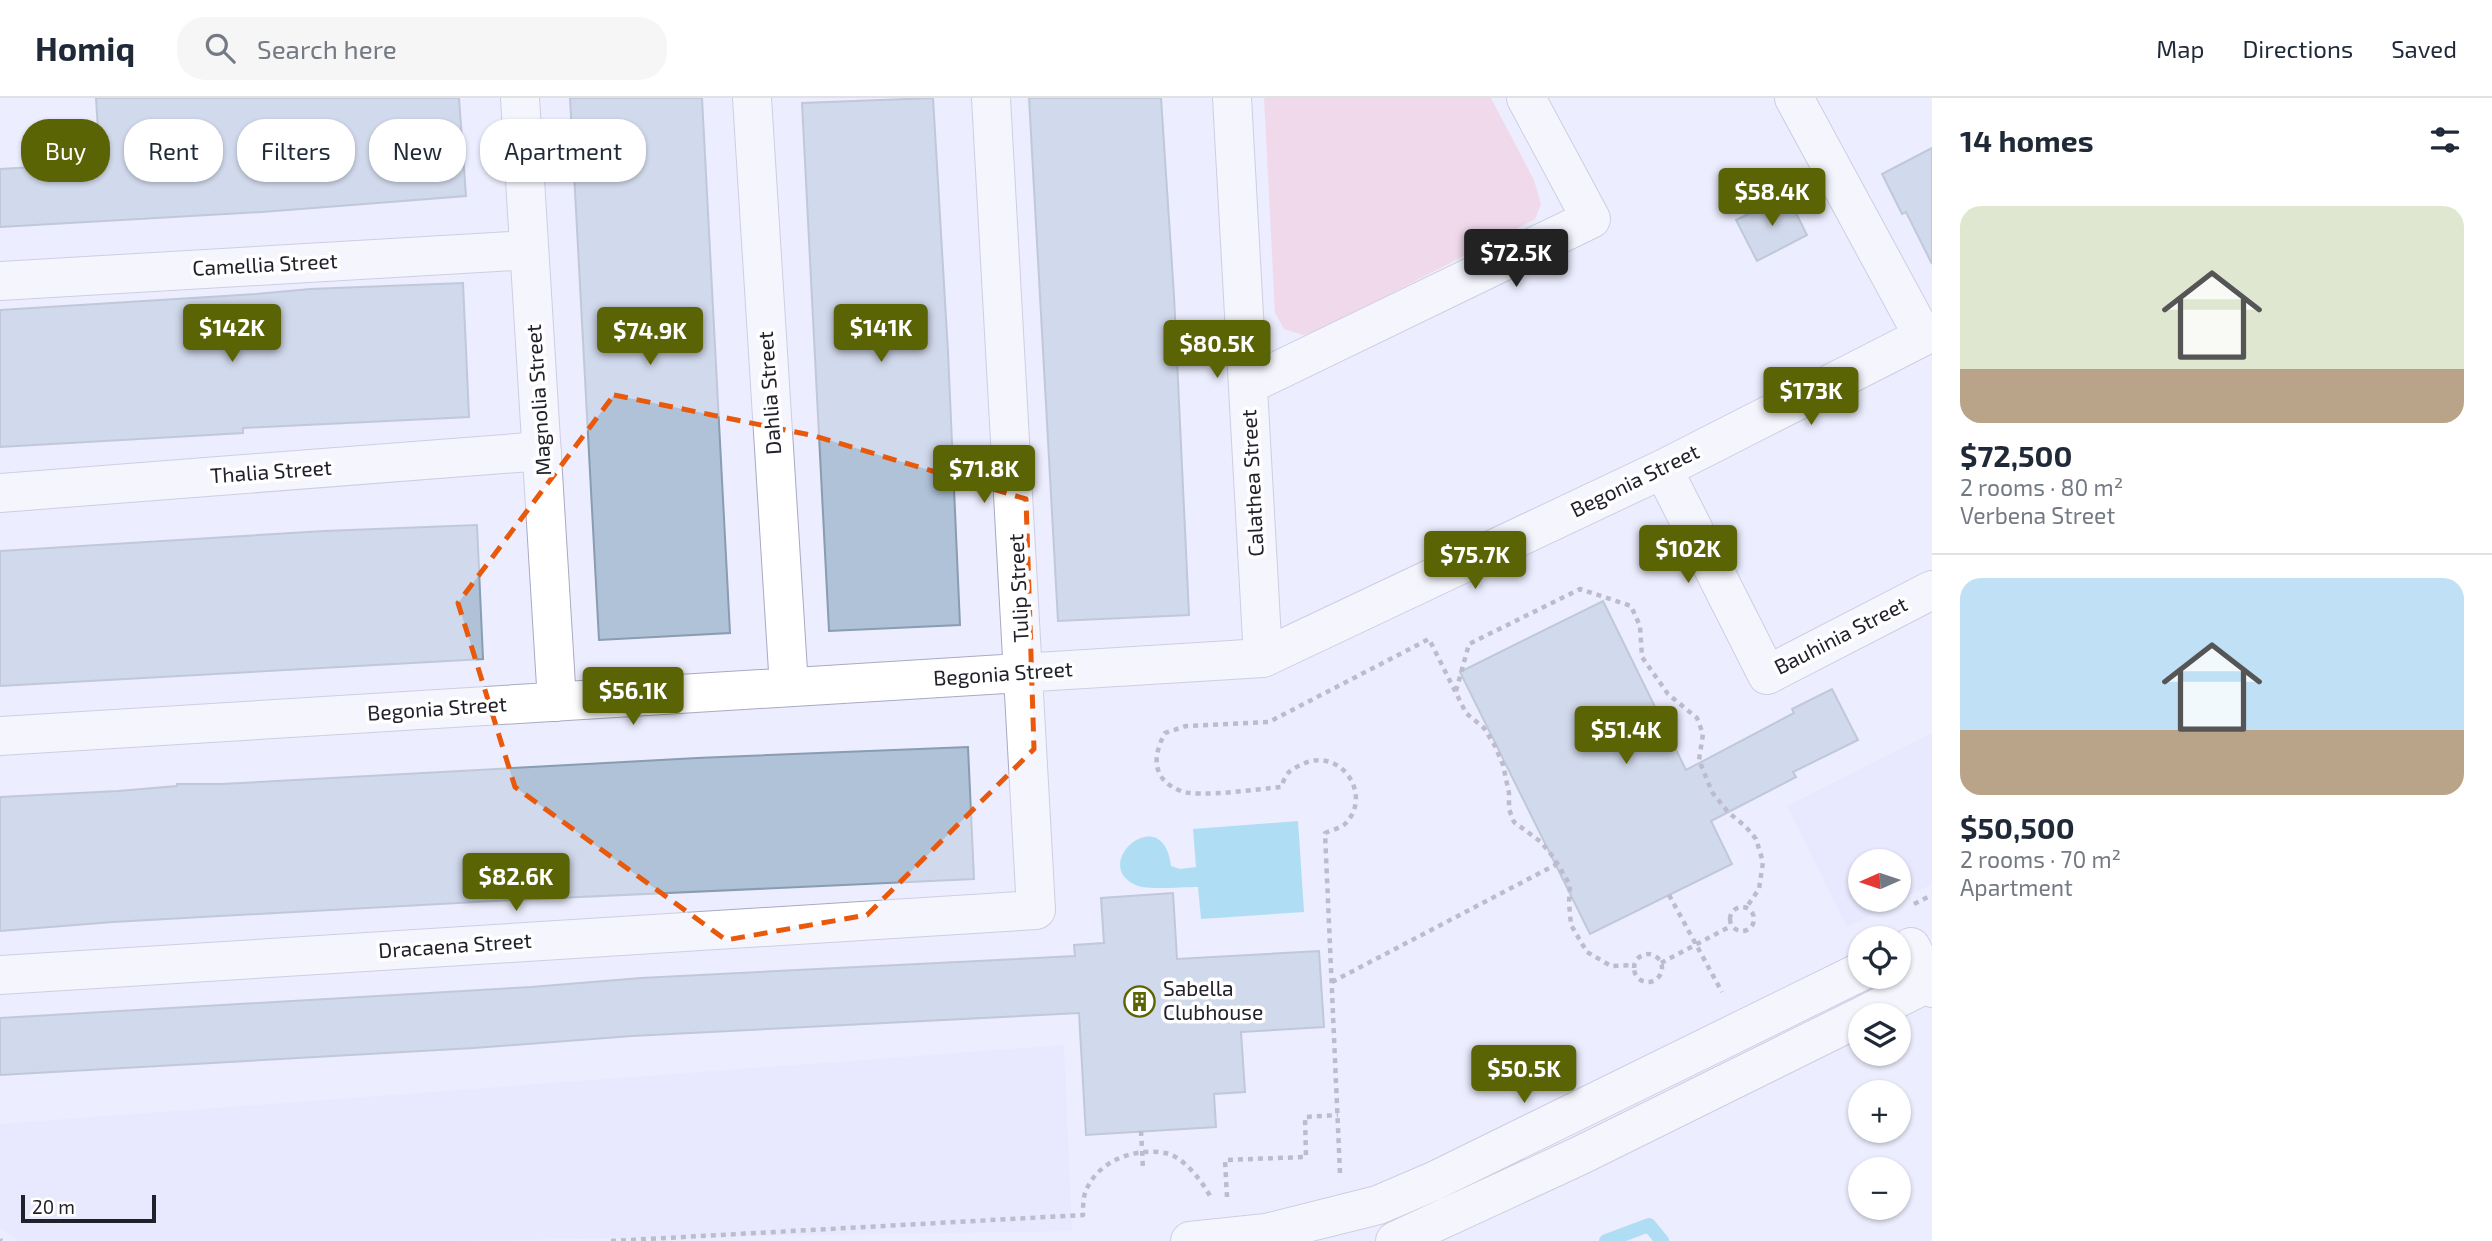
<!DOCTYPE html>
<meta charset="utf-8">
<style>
:root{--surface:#fff;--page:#f6f6f7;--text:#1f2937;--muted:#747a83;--line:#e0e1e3;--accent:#5a6405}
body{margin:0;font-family:"Exo 2",sans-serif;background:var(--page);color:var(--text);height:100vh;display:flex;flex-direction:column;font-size:26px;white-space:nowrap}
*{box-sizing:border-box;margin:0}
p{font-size:23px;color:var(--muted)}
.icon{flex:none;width:38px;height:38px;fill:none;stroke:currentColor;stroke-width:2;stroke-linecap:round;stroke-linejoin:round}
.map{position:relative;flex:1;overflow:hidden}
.side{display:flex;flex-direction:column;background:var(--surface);width:560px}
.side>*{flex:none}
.top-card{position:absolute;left:21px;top:21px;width:665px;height:63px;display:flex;gap:14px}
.needle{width:46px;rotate:267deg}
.tools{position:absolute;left:1848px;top:751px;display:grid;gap:14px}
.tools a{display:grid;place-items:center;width:63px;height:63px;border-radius:50%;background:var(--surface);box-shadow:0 2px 5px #0004;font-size:35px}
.scale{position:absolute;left:21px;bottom:18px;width:135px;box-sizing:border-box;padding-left:7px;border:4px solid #21212b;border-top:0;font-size:19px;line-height:24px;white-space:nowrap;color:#21212b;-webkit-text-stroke:5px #fff;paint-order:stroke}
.price{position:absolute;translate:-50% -60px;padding:0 16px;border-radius:7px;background:var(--accent);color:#fff;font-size:23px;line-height:46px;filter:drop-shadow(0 2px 4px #0008)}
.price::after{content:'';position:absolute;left:50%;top:42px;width:21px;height:16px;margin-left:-10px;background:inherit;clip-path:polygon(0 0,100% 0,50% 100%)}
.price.selected{background:#222;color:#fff}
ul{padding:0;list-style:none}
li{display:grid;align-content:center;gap:14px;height:371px;padding:0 28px}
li+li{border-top:2px solid var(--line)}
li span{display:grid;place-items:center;height:217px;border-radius:21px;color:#555}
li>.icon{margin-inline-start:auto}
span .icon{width:126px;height:126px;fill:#fffc;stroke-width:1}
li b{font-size:30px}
h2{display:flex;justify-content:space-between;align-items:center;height:84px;padding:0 28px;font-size:30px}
.pill{padding:0 24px;border-radius:28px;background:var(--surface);box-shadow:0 2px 5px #0004;font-size:24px;line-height:63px}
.pill.selected{background:var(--accent);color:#fff}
header{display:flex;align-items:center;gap:42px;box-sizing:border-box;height:98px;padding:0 35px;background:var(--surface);border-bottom:2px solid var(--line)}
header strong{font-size:33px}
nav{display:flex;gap:38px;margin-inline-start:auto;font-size:24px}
.search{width:490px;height:63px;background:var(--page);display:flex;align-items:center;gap:18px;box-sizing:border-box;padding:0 24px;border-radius:28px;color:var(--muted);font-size:26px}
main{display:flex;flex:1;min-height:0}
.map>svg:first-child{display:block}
.built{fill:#e2e3ff;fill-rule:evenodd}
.green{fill:#f7c2d8}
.water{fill:#65cbe6}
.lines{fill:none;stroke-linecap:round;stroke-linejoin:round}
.stream{stroke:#65cbe6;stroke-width:14}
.building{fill:#afc2d8;stroke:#899cb0;stroke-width:2}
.street-casing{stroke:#a9a9c3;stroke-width:40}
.path{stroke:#828290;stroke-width:4.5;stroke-dasharray:5 5;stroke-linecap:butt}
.street{stroke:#fff;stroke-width:38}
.marked{fill:none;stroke:#e8590c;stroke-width:5;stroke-dasharray:14 9;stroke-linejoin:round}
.labels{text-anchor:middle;stroke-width:7;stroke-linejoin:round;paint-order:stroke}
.street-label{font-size:21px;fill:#21212b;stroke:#fff}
.poi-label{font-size:21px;fill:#21212b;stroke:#fff;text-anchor:start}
</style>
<header>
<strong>Homiq</strong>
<div class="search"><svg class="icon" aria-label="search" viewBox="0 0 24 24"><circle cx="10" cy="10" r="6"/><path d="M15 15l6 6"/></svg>Search here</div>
<nav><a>Map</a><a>Directions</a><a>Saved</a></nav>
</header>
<main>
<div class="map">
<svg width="1932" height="1143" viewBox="0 0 1932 1143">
<rect width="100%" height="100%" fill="#ecedfe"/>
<path class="built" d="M1932 635V786L1847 829 1787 708ZM1860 763H1899V802H1860Z
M1064 947 1072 1133 442 1143H19L0 1130V1026Z"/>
<path class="green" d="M1264 0H1491L1534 82 1541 106 1535 121 1315 235 1303 237 1284 231 1275 215Z"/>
<path class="water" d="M1298 723 1304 814 1201 821 1198 789C1184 789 1149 792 1138 788 1086 768 1163 700 1171 768L1180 771 1196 769 1193 731Z"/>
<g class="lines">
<path class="stream" d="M1606 1143 1649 1127 1662 1143"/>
</g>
<path class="building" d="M96 0H459L466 98 262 114 0 129V71L100 65Z
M570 0H702L730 535 599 542Z
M933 0 948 254 960 527 829 533 802 5Z
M1029 0H1161L1174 198 1189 517 1058 523Z
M1932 50V166L1906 114 1902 116 1882 76Z
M1787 97 1807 137 1757 163 1736 122Z
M463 185 469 319 243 330V335L0 349V212L256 196 310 191Z
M477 427 483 561 0 588V453L324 433Z
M1603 503 1686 672 1794 615 1792 611 1832 591 1858 642 1793 674 1796 679 1711 723 1732 766 1590 836 1460 574Z
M968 649 974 781 494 803 113 824 0 833V699L118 693 177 688V686H222L697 660Z
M1173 795 1177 861 1319 853 1324 929 1241 934 1245 994 1214 996 1216 1029 1086 1037 1079 915 632 938 474 950 0 977V920L531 889 641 880 1075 858 1074 847 1104 845 1101 800Z"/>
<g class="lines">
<defs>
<path id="street" d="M520 0 557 604
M752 0 789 589
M1232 0 1263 560
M1794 0 1923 238
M0 183 529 152
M1248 287 1591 121 1526 0
M1663 371 1767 577 1932 492
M0 395 542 353
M0 638 1263 560 1663 371 1932 234
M1911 849 1932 890
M0 877 1036 812 991 0
M1864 917 1932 883
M1190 1143 1266 1135 1378 1107 1434 1083 1860 874
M1395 1143 1579 1058 1860 919"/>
</defs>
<use href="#street" class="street-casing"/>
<path class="path" d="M1456 593 1469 546 1580 491 1631 508 1640 528 1642 559 1668 596 1697 620 1703 636 1699 662 1712 694 1728 714 1746 729 1756 741 1763 764 1759 791 1746 810
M1669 797 1722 894
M1914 806 1932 797
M1730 821a12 12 0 1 1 24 0a12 12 0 1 1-24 0Z
M1634 870a14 14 0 1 1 28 0a14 14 0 1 1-28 0Z
M1661 865 1731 828
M1332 884 1557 766
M1141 1033 1143 1071
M1340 1075 1325 735C1332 732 1341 730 1345 726 1374 697 1340 648 1303 666 1298 668 1292 671 1288 675 1285 678 1283 685 1281 689 1259 691 1198 700 1181 693 1152 682 1152 659 1165 635L1186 628 1269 624 1429 541 1466 615 1484 630 1495 648 1503 667 1509 695V711L1514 724 1541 744 1554 760 1570 787 1569 805 1571 827 1587 854 1611 868 1634 867
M1227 1099 1225 1062 1306 1059 1305 1019 1338 1017
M0 1142 2 1143
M611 1143 1083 1117C1083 1110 1083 1102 1085 1095 1096 1064 1133 1049 1165 1055 1183 1058 1202 1083 1210 1098"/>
<use href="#street" class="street"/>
</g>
<path d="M0 0H1932V1143H0ZM614 297 815 338 1026 401 1034 651 867 817 726 842 515 689 458 505Z" fill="#ecedfe" fill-opacity=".55" fill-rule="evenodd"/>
<path class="marked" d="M614 297 815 338 1026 401 1034 651 867 817 726 842 515 689 458 505Z"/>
<defs>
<symbol id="building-ring" viewBox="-11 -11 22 22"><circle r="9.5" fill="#fff" stroke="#5a6405" stroke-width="1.5"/><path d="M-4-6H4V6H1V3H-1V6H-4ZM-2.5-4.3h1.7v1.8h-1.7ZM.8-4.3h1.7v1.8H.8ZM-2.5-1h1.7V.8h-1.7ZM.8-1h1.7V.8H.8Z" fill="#5a6405"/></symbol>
</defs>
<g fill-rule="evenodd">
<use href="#building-ring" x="1122" y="886" width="35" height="35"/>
</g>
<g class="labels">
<g class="street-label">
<text transform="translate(265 167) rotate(-3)" y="7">Camellia Street</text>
<text transform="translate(770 295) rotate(-94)" y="7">Dahlia Street</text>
<text transform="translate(539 302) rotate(-94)" y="7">Magnolia Street</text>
<text transform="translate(271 374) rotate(-4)" y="7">Thalia Street</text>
<text transform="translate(1635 383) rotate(-26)" y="7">Begonia Street</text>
<text transform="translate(1253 385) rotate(-93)" y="7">Calathea Street</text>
<text transform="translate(1019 490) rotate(-93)" y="7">Tulip Street</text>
<text transform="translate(1841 538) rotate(-27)" y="7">Bauhinia Street</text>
<text transform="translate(1003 576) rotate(-4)" y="7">Begonia Street</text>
<text transform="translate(437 611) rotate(-4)" y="7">Begonia Street</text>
<text transform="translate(455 848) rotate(-4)" y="7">Dracaena Street</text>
</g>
<g class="poi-label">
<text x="1163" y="898">Sabella<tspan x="1163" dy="24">Clubhouse</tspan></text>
</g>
</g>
</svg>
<div class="tools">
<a><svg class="needle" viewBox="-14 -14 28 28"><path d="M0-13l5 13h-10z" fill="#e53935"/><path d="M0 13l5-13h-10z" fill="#747a83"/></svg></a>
<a><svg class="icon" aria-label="locate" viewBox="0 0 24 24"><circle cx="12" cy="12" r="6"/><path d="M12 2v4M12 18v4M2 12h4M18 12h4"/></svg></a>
<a><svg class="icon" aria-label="layers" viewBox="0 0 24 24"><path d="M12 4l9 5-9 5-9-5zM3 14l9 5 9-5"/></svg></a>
<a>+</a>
<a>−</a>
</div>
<div class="scale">20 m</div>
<b class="price" style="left:1772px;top:130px">$58.4K</b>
<b class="price selected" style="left:1516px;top:191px">$72.5K</b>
<b class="price" style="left:232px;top:266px">$142K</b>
<b class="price" style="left:881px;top:266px">$141K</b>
<b class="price" style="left:650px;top:269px">$74.9K</b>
<b class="price" style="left:1217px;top:282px">$80.5K</b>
<b class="price" style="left:1811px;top:329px">$173K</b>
<b class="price" style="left:984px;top:407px">$71.8K</b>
<b class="price" style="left:1688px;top:487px">$102K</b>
<b class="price" style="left:1475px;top:493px">$75.7K</b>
<b class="price" style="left:633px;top:629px">$56.1K</b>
<b class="price" style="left:1626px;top:668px">$51.4K</b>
<b class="price" style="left:516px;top:815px">$82.6K</b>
<b class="price" style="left:1524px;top:1007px">$50.5K</b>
<div class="top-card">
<a class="pill selected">Buy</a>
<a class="pill">Rent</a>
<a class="pill">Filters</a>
<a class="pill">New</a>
<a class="pill">Apartment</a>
</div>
</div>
<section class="side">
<h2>14 homes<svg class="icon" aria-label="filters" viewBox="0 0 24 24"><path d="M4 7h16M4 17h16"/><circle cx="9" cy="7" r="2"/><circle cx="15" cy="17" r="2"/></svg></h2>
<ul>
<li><span style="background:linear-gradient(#dfe7d0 75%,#b9a48a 0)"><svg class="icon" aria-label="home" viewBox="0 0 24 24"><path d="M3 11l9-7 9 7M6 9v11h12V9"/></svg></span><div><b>$72,500</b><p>2 rooms · 80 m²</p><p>Verbena Street</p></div></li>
<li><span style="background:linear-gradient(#bfe0f5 70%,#b9a48a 0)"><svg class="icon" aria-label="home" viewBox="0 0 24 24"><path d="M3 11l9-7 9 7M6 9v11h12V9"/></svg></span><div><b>$50,500</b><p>2 rooms · 70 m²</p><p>Apartment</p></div></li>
</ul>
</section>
</main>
